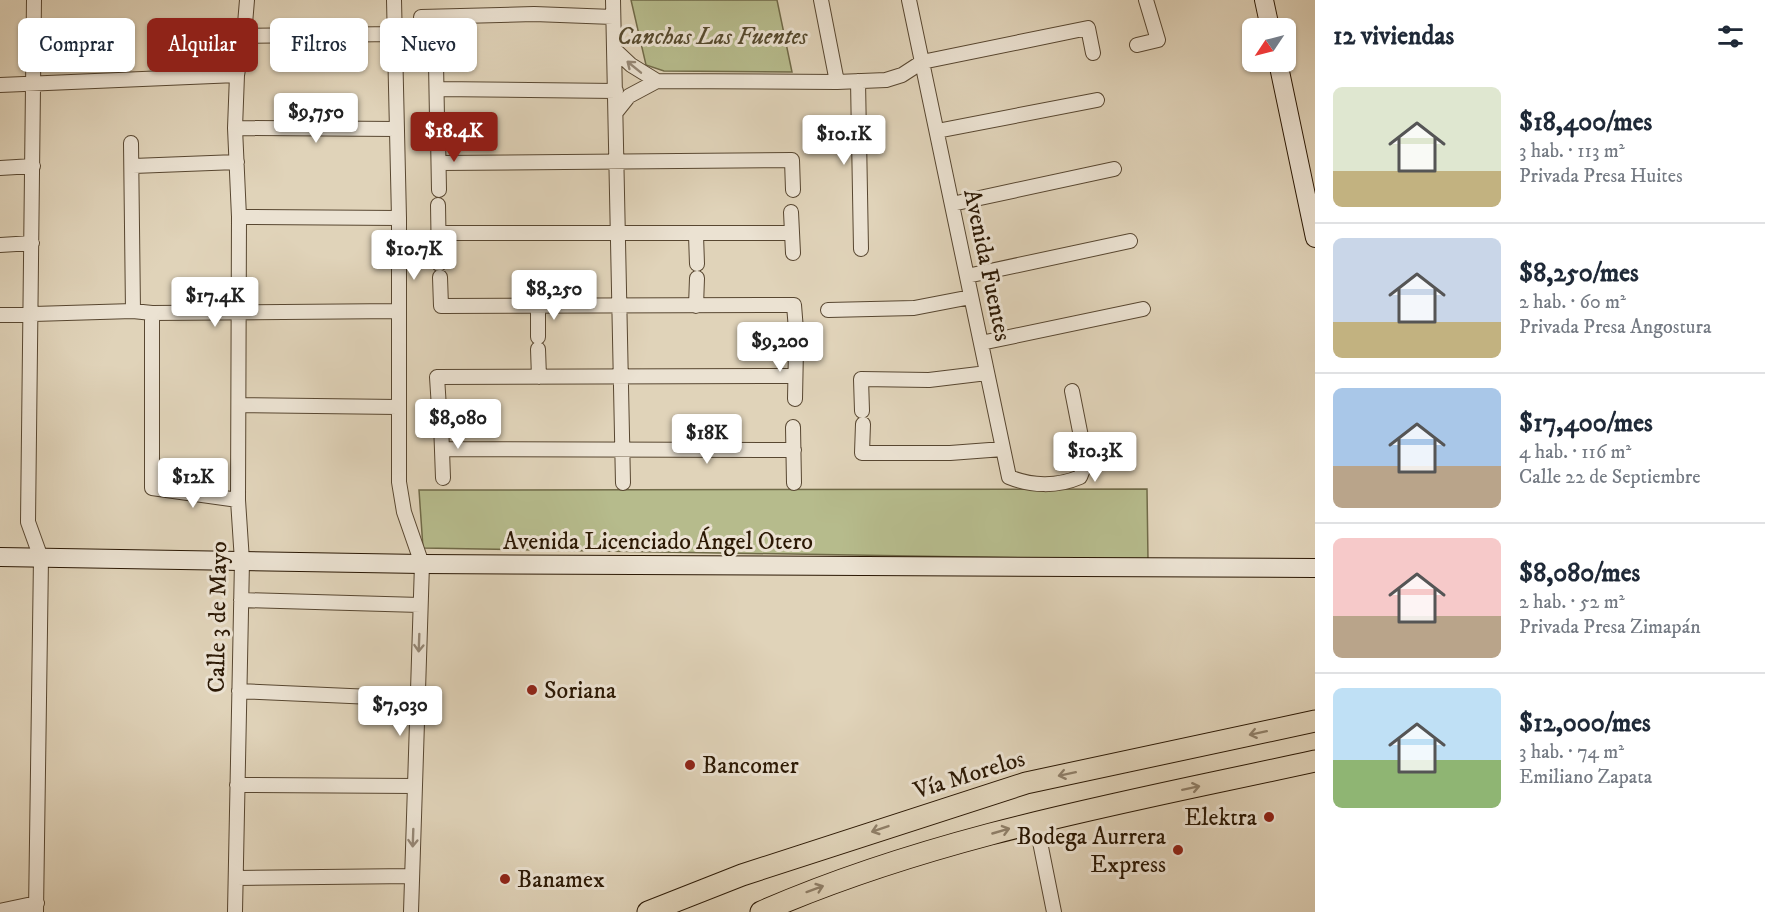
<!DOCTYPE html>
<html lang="es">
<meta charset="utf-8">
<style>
:root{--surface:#fff;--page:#f2f2f3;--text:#1f2937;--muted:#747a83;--line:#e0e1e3;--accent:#8f2418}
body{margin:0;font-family:"IM FELL DW Pica",serif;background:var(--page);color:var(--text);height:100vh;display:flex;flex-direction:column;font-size:22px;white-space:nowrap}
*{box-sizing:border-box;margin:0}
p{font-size:20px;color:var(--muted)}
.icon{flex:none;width:33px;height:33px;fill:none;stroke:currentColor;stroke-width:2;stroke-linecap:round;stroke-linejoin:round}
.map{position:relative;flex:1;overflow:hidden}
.panel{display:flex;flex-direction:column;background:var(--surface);width:450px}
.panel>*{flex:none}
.top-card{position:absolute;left:18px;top:18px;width:570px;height:54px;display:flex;gap:12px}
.needle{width:39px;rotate:235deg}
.tools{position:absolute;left:1242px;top:18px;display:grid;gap:12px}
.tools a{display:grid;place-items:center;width:54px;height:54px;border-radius:9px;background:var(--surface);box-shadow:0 2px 4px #0004;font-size:30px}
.price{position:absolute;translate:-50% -51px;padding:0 14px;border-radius:6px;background:#fff;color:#222;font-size:20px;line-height:39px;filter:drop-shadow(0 2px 3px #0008)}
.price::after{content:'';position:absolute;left:50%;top:36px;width:18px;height:14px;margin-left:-9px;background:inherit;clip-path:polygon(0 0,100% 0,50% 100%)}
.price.current{background:var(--accent);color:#fff}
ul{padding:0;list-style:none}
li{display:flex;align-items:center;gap:18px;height:150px;padding:0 18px}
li+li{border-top:2px solid var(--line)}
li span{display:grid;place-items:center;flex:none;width:168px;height:120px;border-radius:9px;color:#555}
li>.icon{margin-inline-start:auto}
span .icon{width:72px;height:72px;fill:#fffc;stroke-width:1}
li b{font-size:26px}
h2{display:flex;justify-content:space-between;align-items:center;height:72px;padding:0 18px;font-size:26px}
.pill{padding:0 21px;border-radius:9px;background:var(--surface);box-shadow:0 2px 4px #0004;font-size:21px;line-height:54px}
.pill.current{background:var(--accent);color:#fff}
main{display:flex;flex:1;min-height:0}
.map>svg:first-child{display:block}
.green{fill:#b6bb8c;stroke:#706a48;stroke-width:1.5}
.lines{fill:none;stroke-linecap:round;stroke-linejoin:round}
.minor-casing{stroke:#584731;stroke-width:16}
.secondary-casing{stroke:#2b1804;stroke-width:20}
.primary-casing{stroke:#2b1804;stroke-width:23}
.minor{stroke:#ebe2d2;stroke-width:14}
.secondary{stroke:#ebe2d2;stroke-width:18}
.primary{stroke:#e0d3b9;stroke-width:21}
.oneway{stroke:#958775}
.oneway2{stroke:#8f7f68}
.poi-dot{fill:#8f2418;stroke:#ebe2d2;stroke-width:2}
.labels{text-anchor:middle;stroke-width:6;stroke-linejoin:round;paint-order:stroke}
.park-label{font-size:24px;font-style:italic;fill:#55492d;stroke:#ebe2d2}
.street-label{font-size:24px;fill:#2b1804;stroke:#ebe2d2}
.poi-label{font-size:24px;fill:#2b1804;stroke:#ebe2d2;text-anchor:start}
</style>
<main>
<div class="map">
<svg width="1315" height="912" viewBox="0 0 1315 912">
<rect width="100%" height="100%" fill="#e0d3b9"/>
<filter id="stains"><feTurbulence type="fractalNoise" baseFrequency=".00333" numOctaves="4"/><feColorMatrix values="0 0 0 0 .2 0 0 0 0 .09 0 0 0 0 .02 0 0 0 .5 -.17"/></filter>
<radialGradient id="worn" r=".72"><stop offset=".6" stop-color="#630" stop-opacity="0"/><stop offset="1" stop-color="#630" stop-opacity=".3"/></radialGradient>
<path class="green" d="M631 0H777L792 72 664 71 646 65Z
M1147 489 1148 560 423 548 419 490Z"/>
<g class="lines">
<defs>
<path id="minor" d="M34 0 28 522 41 558 36 912
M394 0 399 218V482L404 512 422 564 411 912
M613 0 623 483
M821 0 837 82
M909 0 1009 477C1031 486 1057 487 1080 477L1086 462 1072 391
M421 17 534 14 613 17
M244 36 395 34
M1137 45 1158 40 1146 0
M614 49 631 65 657 81
M436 63 437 118
M858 81 861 249
M0 85 237 75
M437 89 616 91
M617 111 629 96 657 81 837 82 886 80 902 75 922 62 1088 28 1093 53
M235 128 397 129
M937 131 1097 100
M438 136 439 190
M131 143 133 311
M439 163 792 160 793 190
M133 166 237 162
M0 168 33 166
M952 204 1114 169
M438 205 439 264
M791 212 793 253
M239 217 399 218
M439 233H792
M696 235 697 264
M0 245 32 243
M967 276 1130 241
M440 277 441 306 794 305 796 330
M538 306V337
M696 306 697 278
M828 310 914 308 971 297
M152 313V488L238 500
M0 315 133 311 152 313 399 311
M981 343 1143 309
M538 349 539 377
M795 399 796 348
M240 405 398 407
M439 408 437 377 795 376
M862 411 861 379 929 380 987 373
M441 423 443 478
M863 424 862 453H950L1003 449
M793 427 794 483
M442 449 794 450
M241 600 420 605
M239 691 417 699
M237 785 415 786
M1036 822 1054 912
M236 878 412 876
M0 911 37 903
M235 912 242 561 238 500 239 217 235 128 237 75 244 36 247 0"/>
<path id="secondary" d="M1264 0 1270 28
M1278 62 1315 238
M0 557 422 564 1315 568"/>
<path id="primary" d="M648 912 742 875 1026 783 1315 721
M761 912C937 835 1128 802 1315 761"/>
</defs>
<use href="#minor" class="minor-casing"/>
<use href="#secondary" class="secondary-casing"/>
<use href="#primary" class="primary-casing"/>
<use href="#minor" class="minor"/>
<use href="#secondary" class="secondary"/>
<use href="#primary" class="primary"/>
</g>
<defs><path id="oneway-shaft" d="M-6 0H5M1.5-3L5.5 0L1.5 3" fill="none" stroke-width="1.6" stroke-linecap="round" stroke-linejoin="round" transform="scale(1.5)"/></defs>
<g class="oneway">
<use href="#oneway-shaft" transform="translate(634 67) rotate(-141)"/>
<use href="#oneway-shaft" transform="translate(419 643) rotate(92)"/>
<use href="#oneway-shaft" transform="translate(413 838) rotate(92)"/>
</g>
<g class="oneway2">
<use href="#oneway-shaft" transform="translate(1258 733) rotate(168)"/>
<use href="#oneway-shaft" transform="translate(1067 774) rotate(168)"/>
<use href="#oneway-shaft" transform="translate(1191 788) rotate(-12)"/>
<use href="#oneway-shaft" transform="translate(880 829) rotate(161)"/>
<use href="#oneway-shaft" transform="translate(1001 831) rotate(-16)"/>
<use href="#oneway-shaft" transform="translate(815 889) rotate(-20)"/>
</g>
<g class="poi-dot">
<circle cx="532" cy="690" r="6"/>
<circle cx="690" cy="765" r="6"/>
<circle cx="1269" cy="817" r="6"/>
<circle cx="1178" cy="850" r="6"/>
<circle cx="505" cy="879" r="6"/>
</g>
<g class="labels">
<g class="park-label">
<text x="712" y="44">Canchas Las Fuentes</text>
</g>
<g class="street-label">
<text transform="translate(988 265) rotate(78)" y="8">Avenida Fuentes</text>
<text x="658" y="549">Avenida Licenciado Ángel Otero</text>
<text transform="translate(217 617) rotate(-89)" y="8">Calle 3 de Mayo</text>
<text transform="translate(969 774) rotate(-17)" y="8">Vía Morelos</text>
</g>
<g class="poi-label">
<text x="544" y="698">Soriana</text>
<text x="702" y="773">Bancomer</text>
<text x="1257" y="825" text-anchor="end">Elektra</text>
<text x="1166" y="844" text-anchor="end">Bodega Aurrera<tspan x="1166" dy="28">Express</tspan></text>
<text x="517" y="887">Banamex</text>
</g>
</g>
<rect width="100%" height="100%" filter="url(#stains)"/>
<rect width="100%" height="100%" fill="url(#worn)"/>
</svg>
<div class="tools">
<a><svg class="needle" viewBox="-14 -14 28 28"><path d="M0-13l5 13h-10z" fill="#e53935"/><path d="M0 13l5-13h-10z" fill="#747a83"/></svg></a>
</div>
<b class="price" style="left:316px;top:144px">$9,750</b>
<b class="price current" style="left:454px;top:163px">$18.4K</b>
<b class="price" style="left:844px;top:166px">$10.1K</b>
<b class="price" style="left:414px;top:281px">$10.7K</b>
<b class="price" style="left:554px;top:321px">$8,250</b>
<b class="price" style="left:215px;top:328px">$17.4K</b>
<b class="price" style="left:780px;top:373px">$9,200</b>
<b class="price" style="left:458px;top:450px">$8,080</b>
<b class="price" style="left:707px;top:465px">$18K</b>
<b class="price" style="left:1095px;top:483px">$10.3K</b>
<b class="price" style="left:193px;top:509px">$12K</b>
<b class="price" style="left:400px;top:737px">$7,030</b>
<div class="top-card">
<a class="pill">Comprar</a>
<a class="pill current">Alquilar</a>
<a class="pill">Filtros</a>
<a class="pill">Nuevo</a>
</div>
</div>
<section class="panel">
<h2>12 viviendas<svg class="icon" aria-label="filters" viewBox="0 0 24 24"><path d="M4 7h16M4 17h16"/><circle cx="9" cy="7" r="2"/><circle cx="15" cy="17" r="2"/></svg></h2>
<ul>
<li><span style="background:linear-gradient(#dfe7d0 70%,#c2b280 0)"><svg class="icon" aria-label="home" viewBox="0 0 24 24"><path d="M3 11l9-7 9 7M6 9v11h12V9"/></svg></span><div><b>$18,400/mes</b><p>3 hab. · 113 m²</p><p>Privada Presa Huites</p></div></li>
<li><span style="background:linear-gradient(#c9d6e8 70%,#c2b280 0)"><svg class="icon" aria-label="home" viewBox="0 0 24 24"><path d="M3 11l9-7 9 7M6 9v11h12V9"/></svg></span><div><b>$8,250/mes</b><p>2 hab. · 60 m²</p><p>Privada Presa Angostura</p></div></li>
<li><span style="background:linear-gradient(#a9c7e8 65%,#b9a48a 0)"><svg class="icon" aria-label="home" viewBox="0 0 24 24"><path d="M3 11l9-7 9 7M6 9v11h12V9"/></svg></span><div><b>$17,400/mes</b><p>4 hab. · 116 m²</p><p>Calle 22 de Septiembre</p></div></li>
<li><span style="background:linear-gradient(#f6c9c9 65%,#b9a48a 0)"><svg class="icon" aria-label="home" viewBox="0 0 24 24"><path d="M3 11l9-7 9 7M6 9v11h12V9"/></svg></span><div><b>$8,080/mes</b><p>2 hab. · 52 m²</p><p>Privada Presa Zimapán</p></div></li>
<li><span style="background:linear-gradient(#bfe0f5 60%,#8fb573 0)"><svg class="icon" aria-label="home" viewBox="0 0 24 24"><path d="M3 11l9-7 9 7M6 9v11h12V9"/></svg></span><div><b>$12,000/mes</b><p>3 hab. · 74 m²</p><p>Emiliano Zapata</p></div></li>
</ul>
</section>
</main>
